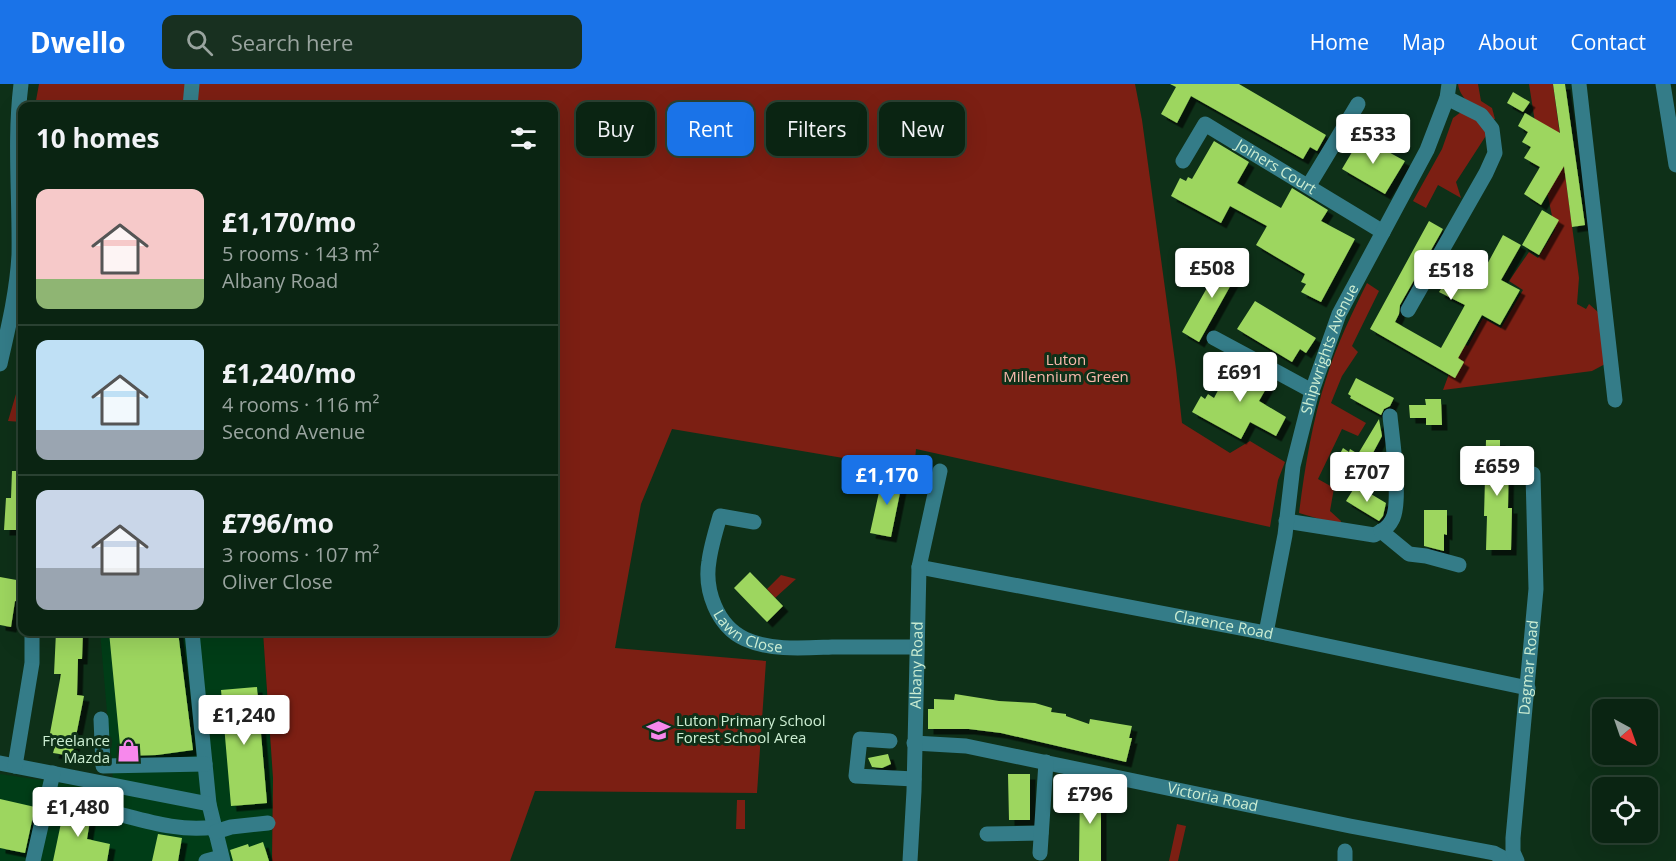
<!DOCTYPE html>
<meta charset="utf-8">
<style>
:root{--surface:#0a2412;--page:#183020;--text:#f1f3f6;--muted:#99a49f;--line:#2a4132;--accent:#1a73e8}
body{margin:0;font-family:"Open Sans",sans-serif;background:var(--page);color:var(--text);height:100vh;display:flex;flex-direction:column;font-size:22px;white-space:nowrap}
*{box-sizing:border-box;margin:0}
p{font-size:20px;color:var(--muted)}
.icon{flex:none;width:33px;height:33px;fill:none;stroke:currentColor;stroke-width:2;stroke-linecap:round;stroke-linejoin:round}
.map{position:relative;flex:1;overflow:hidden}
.details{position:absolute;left:18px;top:18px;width:540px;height:534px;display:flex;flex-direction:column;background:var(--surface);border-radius:12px;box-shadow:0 6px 24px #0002,0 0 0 2px var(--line)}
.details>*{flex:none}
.banner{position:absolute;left:576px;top:18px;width:570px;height:54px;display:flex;gap:12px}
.needle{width:39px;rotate:140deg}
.fabs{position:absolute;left:1592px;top:615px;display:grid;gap:12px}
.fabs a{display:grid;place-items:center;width:66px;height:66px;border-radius:12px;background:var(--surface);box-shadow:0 6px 24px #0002,0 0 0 2px var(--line);font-size:30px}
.price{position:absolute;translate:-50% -51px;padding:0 14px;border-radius:6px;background:#fff;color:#222;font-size:20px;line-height:39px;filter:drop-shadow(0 2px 3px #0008)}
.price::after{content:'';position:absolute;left:50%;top:36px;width:18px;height:14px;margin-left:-9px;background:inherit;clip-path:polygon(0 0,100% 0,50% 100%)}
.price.current{background:var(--accent);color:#fff}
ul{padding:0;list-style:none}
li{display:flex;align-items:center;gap:18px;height:150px;padding:0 18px}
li+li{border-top:2px solid var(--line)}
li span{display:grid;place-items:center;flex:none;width:168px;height:120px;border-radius:12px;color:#555}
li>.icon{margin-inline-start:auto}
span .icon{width:72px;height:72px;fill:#fffc;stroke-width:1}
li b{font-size:26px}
h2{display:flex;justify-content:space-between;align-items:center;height:72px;padding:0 18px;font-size:26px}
.pill{padding:0 21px;border-radius:12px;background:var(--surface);box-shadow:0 6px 24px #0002,0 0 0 2px var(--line);font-size:21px;line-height:54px}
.pill.current{background:var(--accent);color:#fff}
header{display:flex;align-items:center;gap:36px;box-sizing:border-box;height:84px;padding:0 30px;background:var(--accent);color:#fff}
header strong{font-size:28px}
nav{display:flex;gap:33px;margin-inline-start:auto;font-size:21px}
.search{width:420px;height:54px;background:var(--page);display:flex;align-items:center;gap:15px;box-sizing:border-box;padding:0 21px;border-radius:12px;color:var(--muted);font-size:22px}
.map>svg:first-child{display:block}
.built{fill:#003d17}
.green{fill:#7c1f13}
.building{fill:#9dd65f;filter:url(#shadow)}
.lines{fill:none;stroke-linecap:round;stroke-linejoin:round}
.minor{stroke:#347c88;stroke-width:15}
.labels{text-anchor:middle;stroke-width:6;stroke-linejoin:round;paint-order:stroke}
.street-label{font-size:15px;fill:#cdeed3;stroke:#0e3018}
.park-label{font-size:15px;fill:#f9b9ad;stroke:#0e3018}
.poi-label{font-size:15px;fill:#cdeed3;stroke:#0e3018;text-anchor:start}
</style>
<header>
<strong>Dwello</strong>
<div class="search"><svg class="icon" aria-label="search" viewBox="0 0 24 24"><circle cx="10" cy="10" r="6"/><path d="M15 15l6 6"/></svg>Search here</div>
<nav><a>Home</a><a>Map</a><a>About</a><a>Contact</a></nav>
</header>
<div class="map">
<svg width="1676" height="777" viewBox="0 0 1676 777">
<defs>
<filter id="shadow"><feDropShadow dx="5.5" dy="5.5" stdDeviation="0" flood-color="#0009"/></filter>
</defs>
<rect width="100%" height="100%" fill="#0e3018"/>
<path class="built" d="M100 548H263L273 694 272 777H0V690L114 707Z"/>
<path class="green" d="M39 0H1135L1142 36 1176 285 1182 339 1230 369 1250 357 1285 378 1278 396 1270 443 916 365 914 386 672 345 641 420 615 564 766 577 757 709 535 707 510 777H272L273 694 263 548H554V22H35Z
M1458 0H1478L1481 17 1492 24 1495 35 1490 36C1478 26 1460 16 1458 0Z
M1529 0H1553L1579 194 1577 220 1586 225 1589 220 1599 229 1607 279 1592 287 1443 306 1456 271 1464 260 1468 262 1483 234 1501 244 1523 206 1509 197 1529 168 1538 174 1555 146 1543 89Z
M1467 27 1489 47 1456 98 1461 114 1438 101 1426 124 1413 117 1442 65 1453 34 1461 28Z
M1367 199 1379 207 1352 262 1358 268 1342 292 1331 319 1366 339 1358 352 1342 345 1318 395 1334 404 1330 427 1341 437 1340 441 1299 429C1305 383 1312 337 1327 292 1337 260 1352 229 1367 199Z
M22 272V338L8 337 16 310Z
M781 491 796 495 775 514 767 505Z
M737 716H745V745H736Z
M1177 740 1186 742 1178 777H1169Z"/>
<path class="building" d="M1170 0H1239L1326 51 1317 67 1310 63 1303 75 1191 12 1177 39 1161 30 1176 3Z
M1553 0H1565L1585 141 1572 143 1564 82 1541 121 1524 110 1540 83 1524 74 1531 63 1522 58 1528 48 1518 42 1525 29 1560 49Z
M1513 8 1530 18 1523 28 1507 19Z
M1361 53 1405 77 1385 110 1342 85Z
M1214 57 1249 78 1237 99 1281 124 1292 104 1328 126 1321 137 1355 155 1321 218 1301 208 1306 200 1301 198 1305 190 1256 161 1267 142 1230 122 1221 139 1171 112 1180 94 1186 97 1188 93 1192 95Z
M1542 126 1559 136 1539 171 1522 161Z
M1429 137 1443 145 1400 221 1399 230 1395 238 1441 264 1465 221 1439 208 1461 174 1484 186 1503 151 1521 161 1501 196 1520 206 1500 241 1482 231 1458 274 1464 278 1455 294 1370 245Z
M1225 172 1242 181 1199 258 1182 248Z
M1255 217 1316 254 1306 269 1300 265 1292 278 1237 245Z
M1234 276 1271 296 1259 317 1286 333 1276 352 1250 338 1241 355 1192 328 1201 312 1205 315 1208 310 1214 314Z
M1356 294 1394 314 1390 322 1384 325 1381 331 1350 314 1351 312 1348 310Z
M1425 315H1441L1442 341H1426V334H1410L1409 321H1426Z
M1379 335 1382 352 1359 395 1334 381 1343 364 1349 368 1350 365 1358 370Z
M1486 356H1500V362H1509L1508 424H1512L1511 466H1486L1487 432H1484Z
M12 387H22V446H4L6 414H11Z
M883 390 903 394 891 453 870 449Z
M1356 401 1386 419 1383 432 1379 437 1346 417Z
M1424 426H1447V451L1444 450V467L1424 462Z
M750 488 783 522 767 538 734 504Z
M0 493 22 497V518L15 517 11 543 0 541Z
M56 548H83L82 575H78L77 611 84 612 72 672 53 669 55 662 48 660 61 590H54Z
M109 548H178L193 666 157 671 121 672Z
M257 603 267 719 231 722 221 606Z
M955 610 999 617 1035 619 1052 624 1051 628 1066 630V632L1089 640 1090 635 1132 642 1129 654H1132L1126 678 1001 649 969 645H928V625H934V615L954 616Z
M888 670 891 680 882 684 872 683 868 674Z
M1008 690H1030V736H1009Z
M1080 704H1101V777H1079Z
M0 715 35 723 25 769 0 764Z
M65 720 92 724 87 755 110 760 107 777H53Z
M158 750 182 754 178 777H152Z
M263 758 269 777H233L230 766 248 760 249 763Z"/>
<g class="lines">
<g class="minor">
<path d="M1579 0 1615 316"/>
<path d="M1663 0 1676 81"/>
<path d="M190 22 192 0"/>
<path id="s1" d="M1183 77 1205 40 1383 148"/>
<path d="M1309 101 1358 20"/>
<path d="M1408 226 1486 89 1495 69 1492 45 1481 31 1447 14"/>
<path d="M1214 254 1312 307"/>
<path d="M0 280C8 245 17 208 19 171 20 114 14 57 21 0"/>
<path d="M1286 437 1374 451C1382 447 1388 444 1392 436 1402 420 1392 353 1390 332"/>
<path id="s2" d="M754 438 720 432C716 446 711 462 709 477 704 506 717 542 745 555 771 567 805 564 832 563 860 563 888 563 916 563"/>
<path d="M1381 447 1409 470 1426 472 1459 481"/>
<path id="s3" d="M919 483 1266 549 1528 604"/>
<path d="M192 548 209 720 223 777"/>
<path id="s4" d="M1266 549 1285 451 1293 382 1312 307 1339 230 1427 66 1447 14 1449 0"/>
<path d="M101 635 103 682 205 680"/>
<path d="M890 657 860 655 856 692 914 695"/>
<path id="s5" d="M914 659 966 662 1350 742 1494 769 1509 777"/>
<path d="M0 679 209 720"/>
<path d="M15 682 32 579V548"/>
<path d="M102 726C138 734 177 749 214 743"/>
<path d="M215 748 231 743 268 739"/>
<path d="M987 750 1041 749"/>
<path d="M1040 769 1046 678"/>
<path d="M33 777 53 689"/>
<path d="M206 777 221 773"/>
<path id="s6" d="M910 777 914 707 919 483 940 387"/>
<path d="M1345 777V767"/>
<path id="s7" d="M1517 777 1513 768V754L1536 505 1533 390"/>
</g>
</g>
<defs>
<symbol id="school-bare" viewBox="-9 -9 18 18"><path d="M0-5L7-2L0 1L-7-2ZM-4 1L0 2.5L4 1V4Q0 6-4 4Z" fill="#f788ec" stroke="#0e3018" stroke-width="2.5" paint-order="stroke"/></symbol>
<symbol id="shop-bare" viewBox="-9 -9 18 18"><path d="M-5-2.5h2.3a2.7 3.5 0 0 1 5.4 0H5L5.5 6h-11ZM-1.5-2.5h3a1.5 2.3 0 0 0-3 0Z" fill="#f788ec" stroke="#0e3018" stroke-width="2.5" paint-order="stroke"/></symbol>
</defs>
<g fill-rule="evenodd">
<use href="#school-bare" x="642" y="630" width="33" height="33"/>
<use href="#shop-bare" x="112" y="650" width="33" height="33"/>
</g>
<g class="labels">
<g class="street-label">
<text dy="5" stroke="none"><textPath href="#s1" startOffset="126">Joiners Court</textPath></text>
<text dy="5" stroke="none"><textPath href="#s4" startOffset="292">Shipwrights Avenue</textPath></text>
<text dy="5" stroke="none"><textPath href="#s2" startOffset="172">Lawn Close</textPath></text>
<text dy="5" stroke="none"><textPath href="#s3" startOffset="310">Clarence Road</textPath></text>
<text dy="5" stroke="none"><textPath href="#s6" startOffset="196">Albany Road</textPath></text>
<text dy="5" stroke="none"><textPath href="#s7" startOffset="195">Dagmar Road</textPath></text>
<text dy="5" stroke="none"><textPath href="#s5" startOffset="304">Victoria Road</textPath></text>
</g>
<g class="park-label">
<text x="1066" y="281">Luton<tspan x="1066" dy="17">Millennium Green</tspan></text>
</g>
<g class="poi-label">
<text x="676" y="642">Luton Primary School<tspan x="676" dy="17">Forest School Area</tspan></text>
<text x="110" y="662" text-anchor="end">Freelance<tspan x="110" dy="17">Mazda</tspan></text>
</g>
</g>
</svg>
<div class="fabs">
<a><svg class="needle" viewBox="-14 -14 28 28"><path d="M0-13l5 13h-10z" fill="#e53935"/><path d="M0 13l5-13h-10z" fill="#99a49f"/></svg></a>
<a><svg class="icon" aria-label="locate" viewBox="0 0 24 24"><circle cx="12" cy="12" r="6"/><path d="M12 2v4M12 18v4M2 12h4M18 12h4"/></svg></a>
</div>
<b class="price" style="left:1373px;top:81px">£533</b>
<b class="price" style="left:1212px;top:215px">£508</b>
<b class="price" style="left:1451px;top:217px">£518</b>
<b class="price" style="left:1240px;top:319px">£691</b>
<b class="price" style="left:1497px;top:413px">£659</b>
<b class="price" style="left:1367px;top:419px">£707</b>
<b class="price current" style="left:887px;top:422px">£1,170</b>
<b class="price" style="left:244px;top:662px">£1,240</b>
<b class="price" style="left:1090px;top:741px">£796</b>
<b class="price" style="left:78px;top:754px">£1,480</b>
<div class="banner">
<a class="pill">Buy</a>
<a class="pill current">Rent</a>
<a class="pill">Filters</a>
<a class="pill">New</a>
</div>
<section class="details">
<h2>10 homes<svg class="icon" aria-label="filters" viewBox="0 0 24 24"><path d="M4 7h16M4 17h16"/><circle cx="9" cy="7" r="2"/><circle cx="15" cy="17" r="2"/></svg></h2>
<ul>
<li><span style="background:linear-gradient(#f6c9c9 75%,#8fb573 0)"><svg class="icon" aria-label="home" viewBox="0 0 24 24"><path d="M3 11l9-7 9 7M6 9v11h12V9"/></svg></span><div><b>£1,170/mo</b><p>5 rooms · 143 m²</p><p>Albany Road</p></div></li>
<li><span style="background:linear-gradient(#bfe0f5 75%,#9aa5b1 0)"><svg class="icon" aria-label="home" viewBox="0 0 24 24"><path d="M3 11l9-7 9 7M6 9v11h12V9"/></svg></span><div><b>£1,240/mo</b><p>4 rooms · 116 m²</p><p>Second Avenue</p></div></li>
<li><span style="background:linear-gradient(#c9d6e8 65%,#9aa5b1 0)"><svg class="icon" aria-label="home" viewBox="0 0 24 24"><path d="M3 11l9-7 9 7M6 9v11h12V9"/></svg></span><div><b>£796/mo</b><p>3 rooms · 107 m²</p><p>Oliver Close</p></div></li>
</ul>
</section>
</div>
